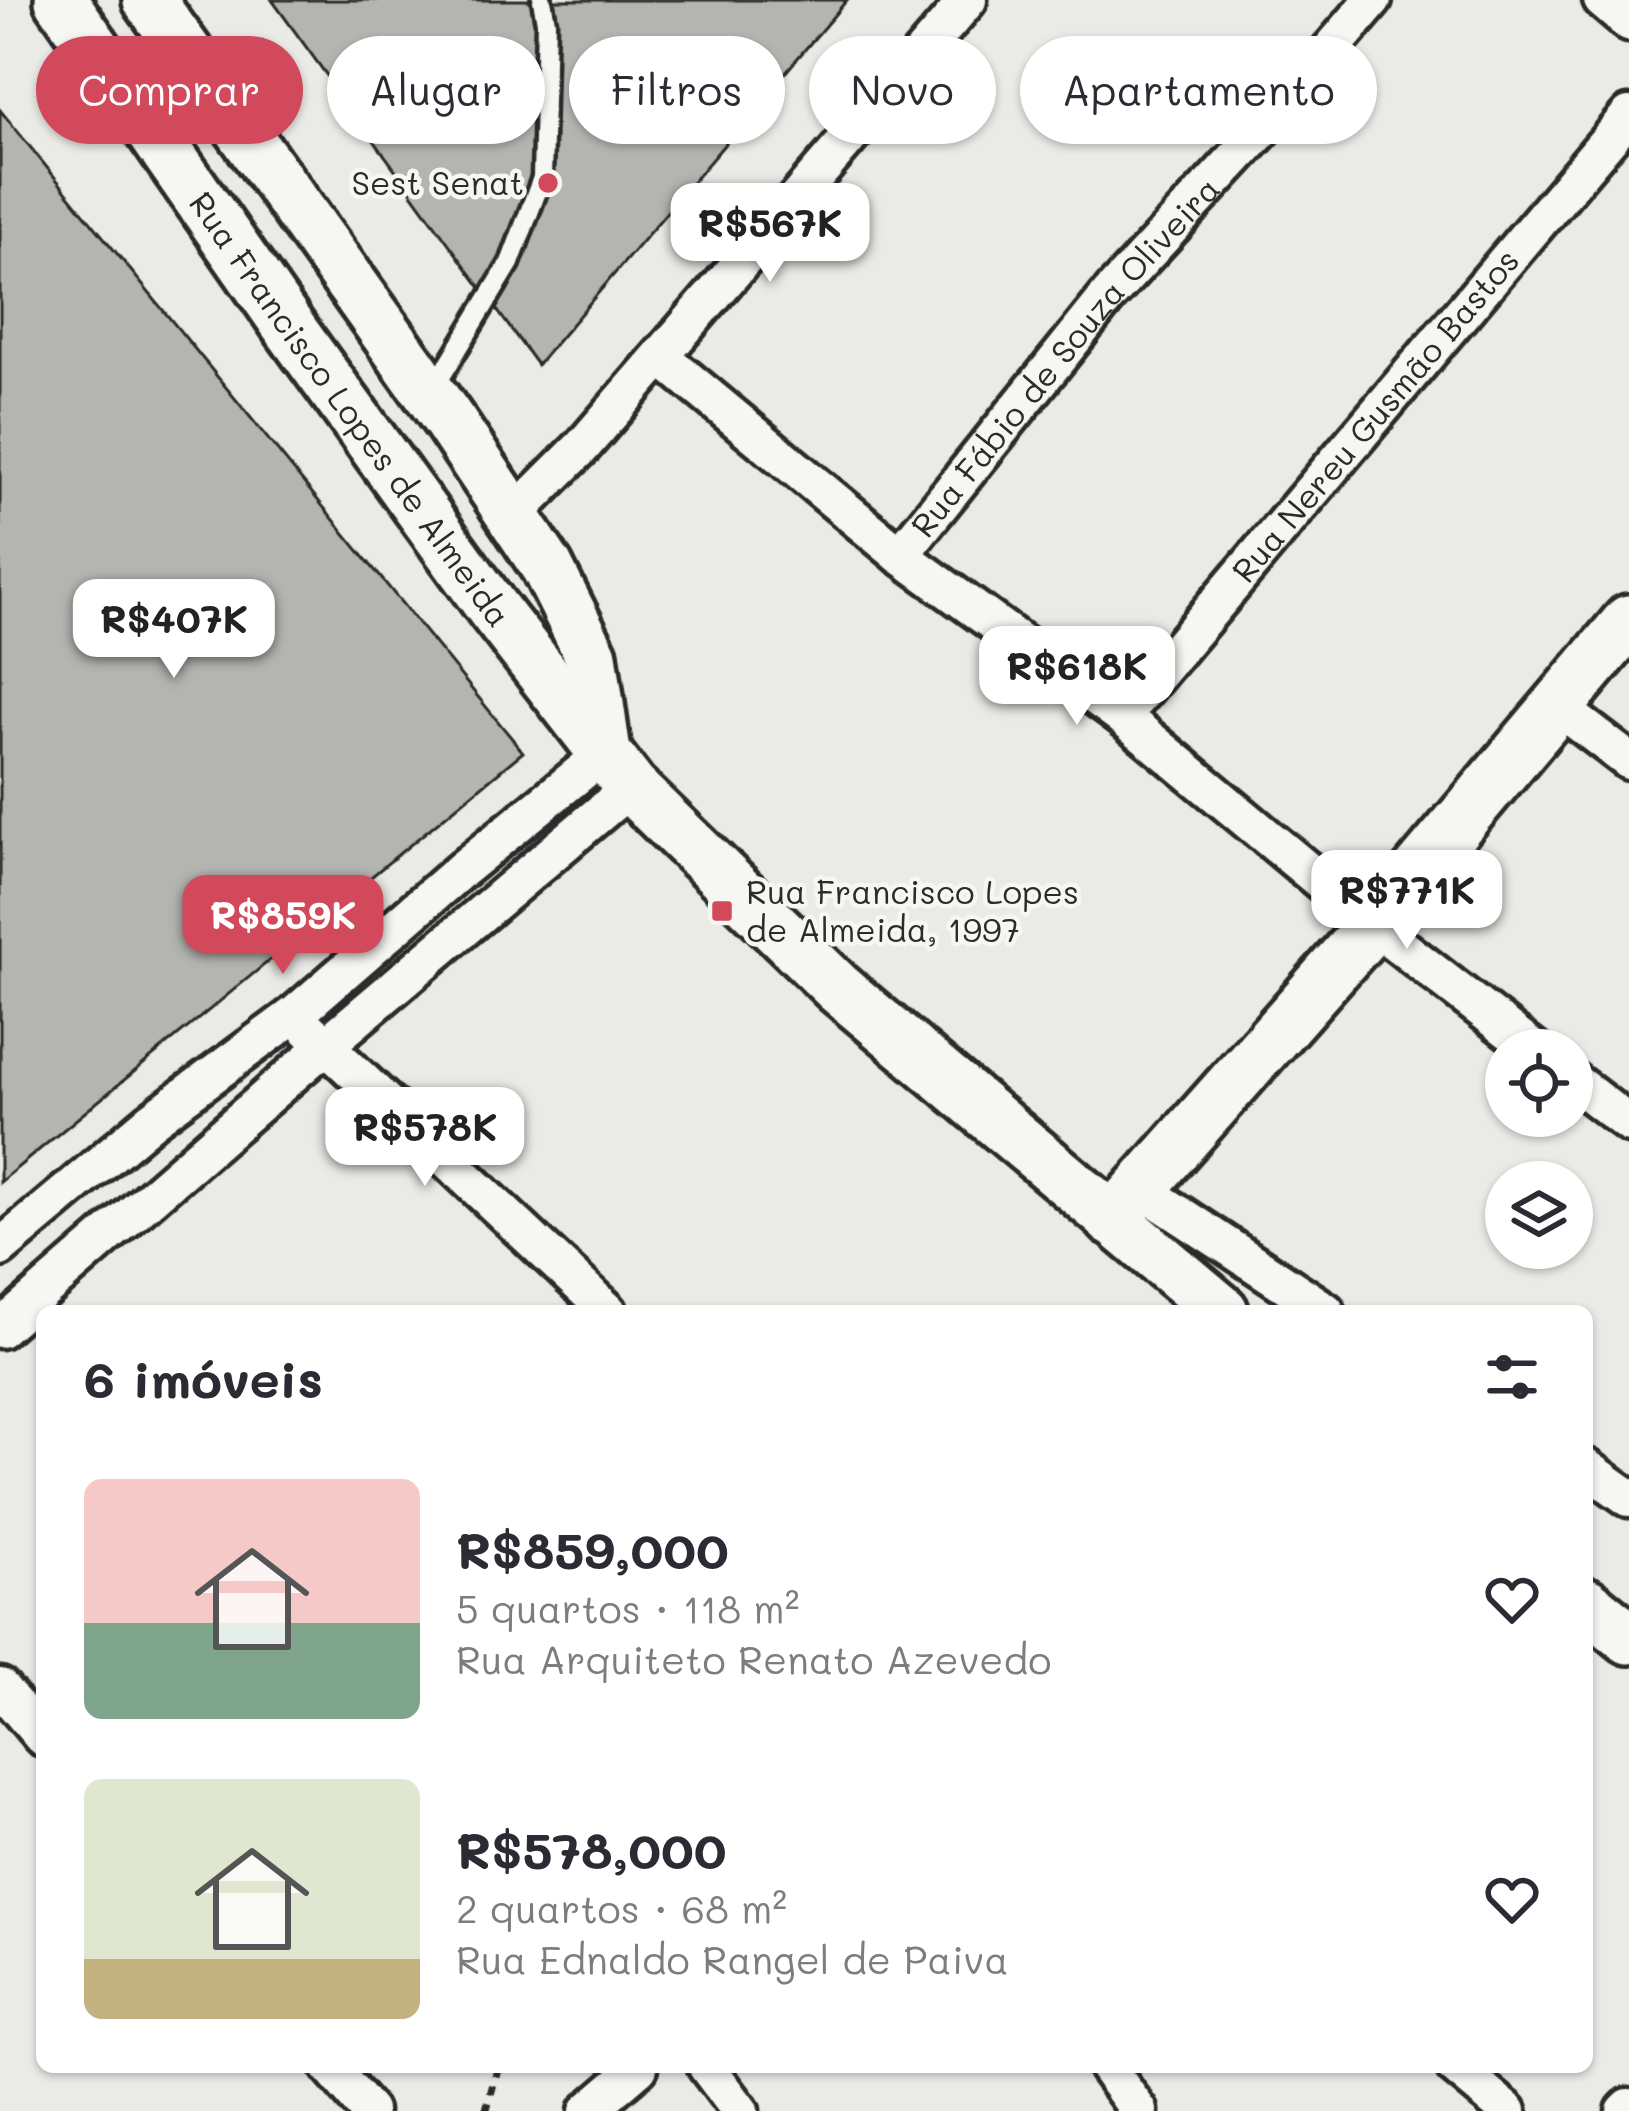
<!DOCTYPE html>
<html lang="pt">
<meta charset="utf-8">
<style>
:root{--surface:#fff;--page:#f2f2f3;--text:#2b2b33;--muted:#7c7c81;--accent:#d1495b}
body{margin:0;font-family:Mali,sans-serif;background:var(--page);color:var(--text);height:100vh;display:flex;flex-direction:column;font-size:45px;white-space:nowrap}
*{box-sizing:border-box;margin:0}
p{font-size:39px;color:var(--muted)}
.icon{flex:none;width:66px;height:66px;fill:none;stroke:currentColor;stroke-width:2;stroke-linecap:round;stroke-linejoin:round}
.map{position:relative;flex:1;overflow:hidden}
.side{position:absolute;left:36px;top:1305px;width:1557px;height:768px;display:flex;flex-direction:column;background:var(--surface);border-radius:18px;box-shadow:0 3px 9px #0004}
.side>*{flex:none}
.guide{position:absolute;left:36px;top:36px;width:1557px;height:108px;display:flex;gap:24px}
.buttons{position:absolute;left:1485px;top:1029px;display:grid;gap:24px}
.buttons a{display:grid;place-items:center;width:108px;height:108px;border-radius:50%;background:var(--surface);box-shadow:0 3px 9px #0004;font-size:60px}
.price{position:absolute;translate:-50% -102px;padding:0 27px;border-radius:24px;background:#fff;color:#222;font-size:39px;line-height:78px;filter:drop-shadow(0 3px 6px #0008)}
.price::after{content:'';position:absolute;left:50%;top:72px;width:36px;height:27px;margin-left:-18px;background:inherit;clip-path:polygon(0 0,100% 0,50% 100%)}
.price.on{background:var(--accent);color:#fff}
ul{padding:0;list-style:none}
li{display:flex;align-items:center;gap:36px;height:300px;padding:0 48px}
li span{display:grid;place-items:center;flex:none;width:336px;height:240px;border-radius:18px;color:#555}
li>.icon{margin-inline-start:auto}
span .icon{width:144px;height:144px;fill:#fffc;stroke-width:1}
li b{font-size:51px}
h2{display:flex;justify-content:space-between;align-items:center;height:144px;padding:0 48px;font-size:51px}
.pill{padding:0 42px;border-radius:54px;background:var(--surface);box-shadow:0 3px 9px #0004;font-size:42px;line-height:108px}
.pill.on{background:var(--accent);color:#fff}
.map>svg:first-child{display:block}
.building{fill:#b4b4b1;stroke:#2b2b2b;stroke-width:3}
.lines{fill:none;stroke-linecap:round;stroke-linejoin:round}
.lane-casing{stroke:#2b2b2b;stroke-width:27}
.street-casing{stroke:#2b2b2b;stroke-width:45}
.secondary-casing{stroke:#2b2b2b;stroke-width:60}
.path{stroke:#2b2b2b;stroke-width:8;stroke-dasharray:9 9;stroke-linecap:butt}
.lane{stroke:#f6f6f2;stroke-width:18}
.street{stroke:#f6f6f2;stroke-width:36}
.secondary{stroke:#f6f6f2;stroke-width:51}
.poi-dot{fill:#d1495b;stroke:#f6f6f2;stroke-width:4.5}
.labels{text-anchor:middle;stroke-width:9;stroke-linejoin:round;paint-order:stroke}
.poi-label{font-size:33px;fill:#2b2b2b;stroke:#f6f6f2;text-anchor:end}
.street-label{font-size:33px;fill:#2b2b2b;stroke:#f6f6f2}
</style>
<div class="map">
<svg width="1629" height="2111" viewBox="0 0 1629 2111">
<rect width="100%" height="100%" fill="#eaeae6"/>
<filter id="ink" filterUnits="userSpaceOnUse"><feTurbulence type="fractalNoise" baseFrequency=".00833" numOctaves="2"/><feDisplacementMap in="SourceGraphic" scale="24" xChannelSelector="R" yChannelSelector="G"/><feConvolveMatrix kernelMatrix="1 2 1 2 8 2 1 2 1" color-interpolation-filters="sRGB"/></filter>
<g filter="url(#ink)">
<path class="building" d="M272 0H847L537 365Z
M0 110 523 752 0 1182Z"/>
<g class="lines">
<defs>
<path id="lane" d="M434 388 510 263 542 178 546 22 542 0"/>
<g id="street">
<path d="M1602 0 1629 23"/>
<path d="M661 357 900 555 1122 716 1373 925 1534 1050"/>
<path d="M513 516 582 447 968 0"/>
<path id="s1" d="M900 555 1109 295 1270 121 1373 0"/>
<path d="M1557 706 1629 761"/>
<path id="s2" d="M1122 716 1629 115"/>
<path d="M309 1030 608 1311"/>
<path d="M1572 1080 1629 1124"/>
<path d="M1141 1189 1326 1311"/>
<path d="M0 1248 152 1120 294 1015 461 870 605 753"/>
<path d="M0 1329 325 1046 631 787"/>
<path d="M1587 1468 1629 1498"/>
<path d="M0 1687 42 1737"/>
<path d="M330 2067 368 2111"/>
<path d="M707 2067 740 2111"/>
<path d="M1107 2067 1139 2111"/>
<path d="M1455 2067 1508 2111"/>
<path d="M588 2111 639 2067"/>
<path d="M1625 2111 1629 2107"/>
</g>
<g id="secondary">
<path id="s3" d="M61 0 286 323 492 608 631 787 838 988 1222 1311"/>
<path d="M149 0 450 422 547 567 591 655 605 753"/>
<path d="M1112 1220 1373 925 1629 621"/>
<path d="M1587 1604 1629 1638"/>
</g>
</defs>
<use href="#lane" class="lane-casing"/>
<use href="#street" class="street-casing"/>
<use href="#secondary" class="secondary-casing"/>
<path class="path" d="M486 2111 498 2067"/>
<use href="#lane" class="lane"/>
<use href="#street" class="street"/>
<use href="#secondary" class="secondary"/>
</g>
</g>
<g class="poi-dot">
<circle cx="548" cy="183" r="12"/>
<rect x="710" y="899" width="24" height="24" rx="6"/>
</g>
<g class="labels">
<g class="poi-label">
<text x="524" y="195">Sest Senat</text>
<text x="746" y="904" text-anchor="start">Rua Francisco Lopes<tspan x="746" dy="38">de Almeida, 1997</tspan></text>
</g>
<g class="street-label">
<text dy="12" stroke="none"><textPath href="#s1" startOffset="258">Rua Fábio de Souza Oliveira</textPath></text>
<text dy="12" stroke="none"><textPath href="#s3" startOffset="501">Rua Francisco Lopes de Almeida</textPath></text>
<text dy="12" stroke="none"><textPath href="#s2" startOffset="393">Rua Nereu Gusmão Bastos</textPath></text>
</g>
</g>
</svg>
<div class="buttons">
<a><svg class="icon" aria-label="locate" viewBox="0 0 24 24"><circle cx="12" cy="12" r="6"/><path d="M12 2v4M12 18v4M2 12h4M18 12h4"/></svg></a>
<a><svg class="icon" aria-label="layers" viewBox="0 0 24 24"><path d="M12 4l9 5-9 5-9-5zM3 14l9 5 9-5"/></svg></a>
</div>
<b class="price" style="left:770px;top:285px">R$567K</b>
<b class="price" style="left:174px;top:681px">R$407K</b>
<b class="price" style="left:1077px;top:728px">R$618K</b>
<b class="price" style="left:1407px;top:952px">R$771K</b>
<b class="price on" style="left:283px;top:977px">R$859K</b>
<b class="price" style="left:425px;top:1189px">R$578K</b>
<div class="guide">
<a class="pill on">Comprar</a>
<a class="pill">Alugar</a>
<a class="pill">Filtros</a>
<a class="pill">Novo</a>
<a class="pill">Apartamento</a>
</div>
<section class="side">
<h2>6 imóveis<svg class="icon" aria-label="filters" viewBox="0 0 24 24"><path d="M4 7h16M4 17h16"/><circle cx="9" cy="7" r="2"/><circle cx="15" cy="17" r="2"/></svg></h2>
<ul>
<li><span style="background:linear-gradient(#f6c9c9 60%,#7fa58c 0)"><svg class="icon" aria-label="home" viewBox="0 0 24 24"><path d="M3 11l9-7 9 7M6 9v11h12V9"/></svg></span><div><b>R$859,000</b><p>5 quartos · 118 m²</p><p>Rua Arquiteto Renato Azevedo</p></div><svg class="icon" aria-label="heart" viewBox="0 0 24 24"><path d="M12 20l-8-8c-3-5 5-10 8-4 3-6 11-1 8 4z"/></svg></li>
<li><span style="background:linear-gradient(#dfe7d0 75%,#c2b280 0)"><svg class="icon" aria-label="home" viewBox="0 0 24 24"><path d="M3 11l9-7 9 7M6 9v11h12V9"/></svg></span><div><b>R$578,000</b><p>2 quartos · 68 m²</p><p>Rua Ednaldo Rangel de Paiva</p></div><svg class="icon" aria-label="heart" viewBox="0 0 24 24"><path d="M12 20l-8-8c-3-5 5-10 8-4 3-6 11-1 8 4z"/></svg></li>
</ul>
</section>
</div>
